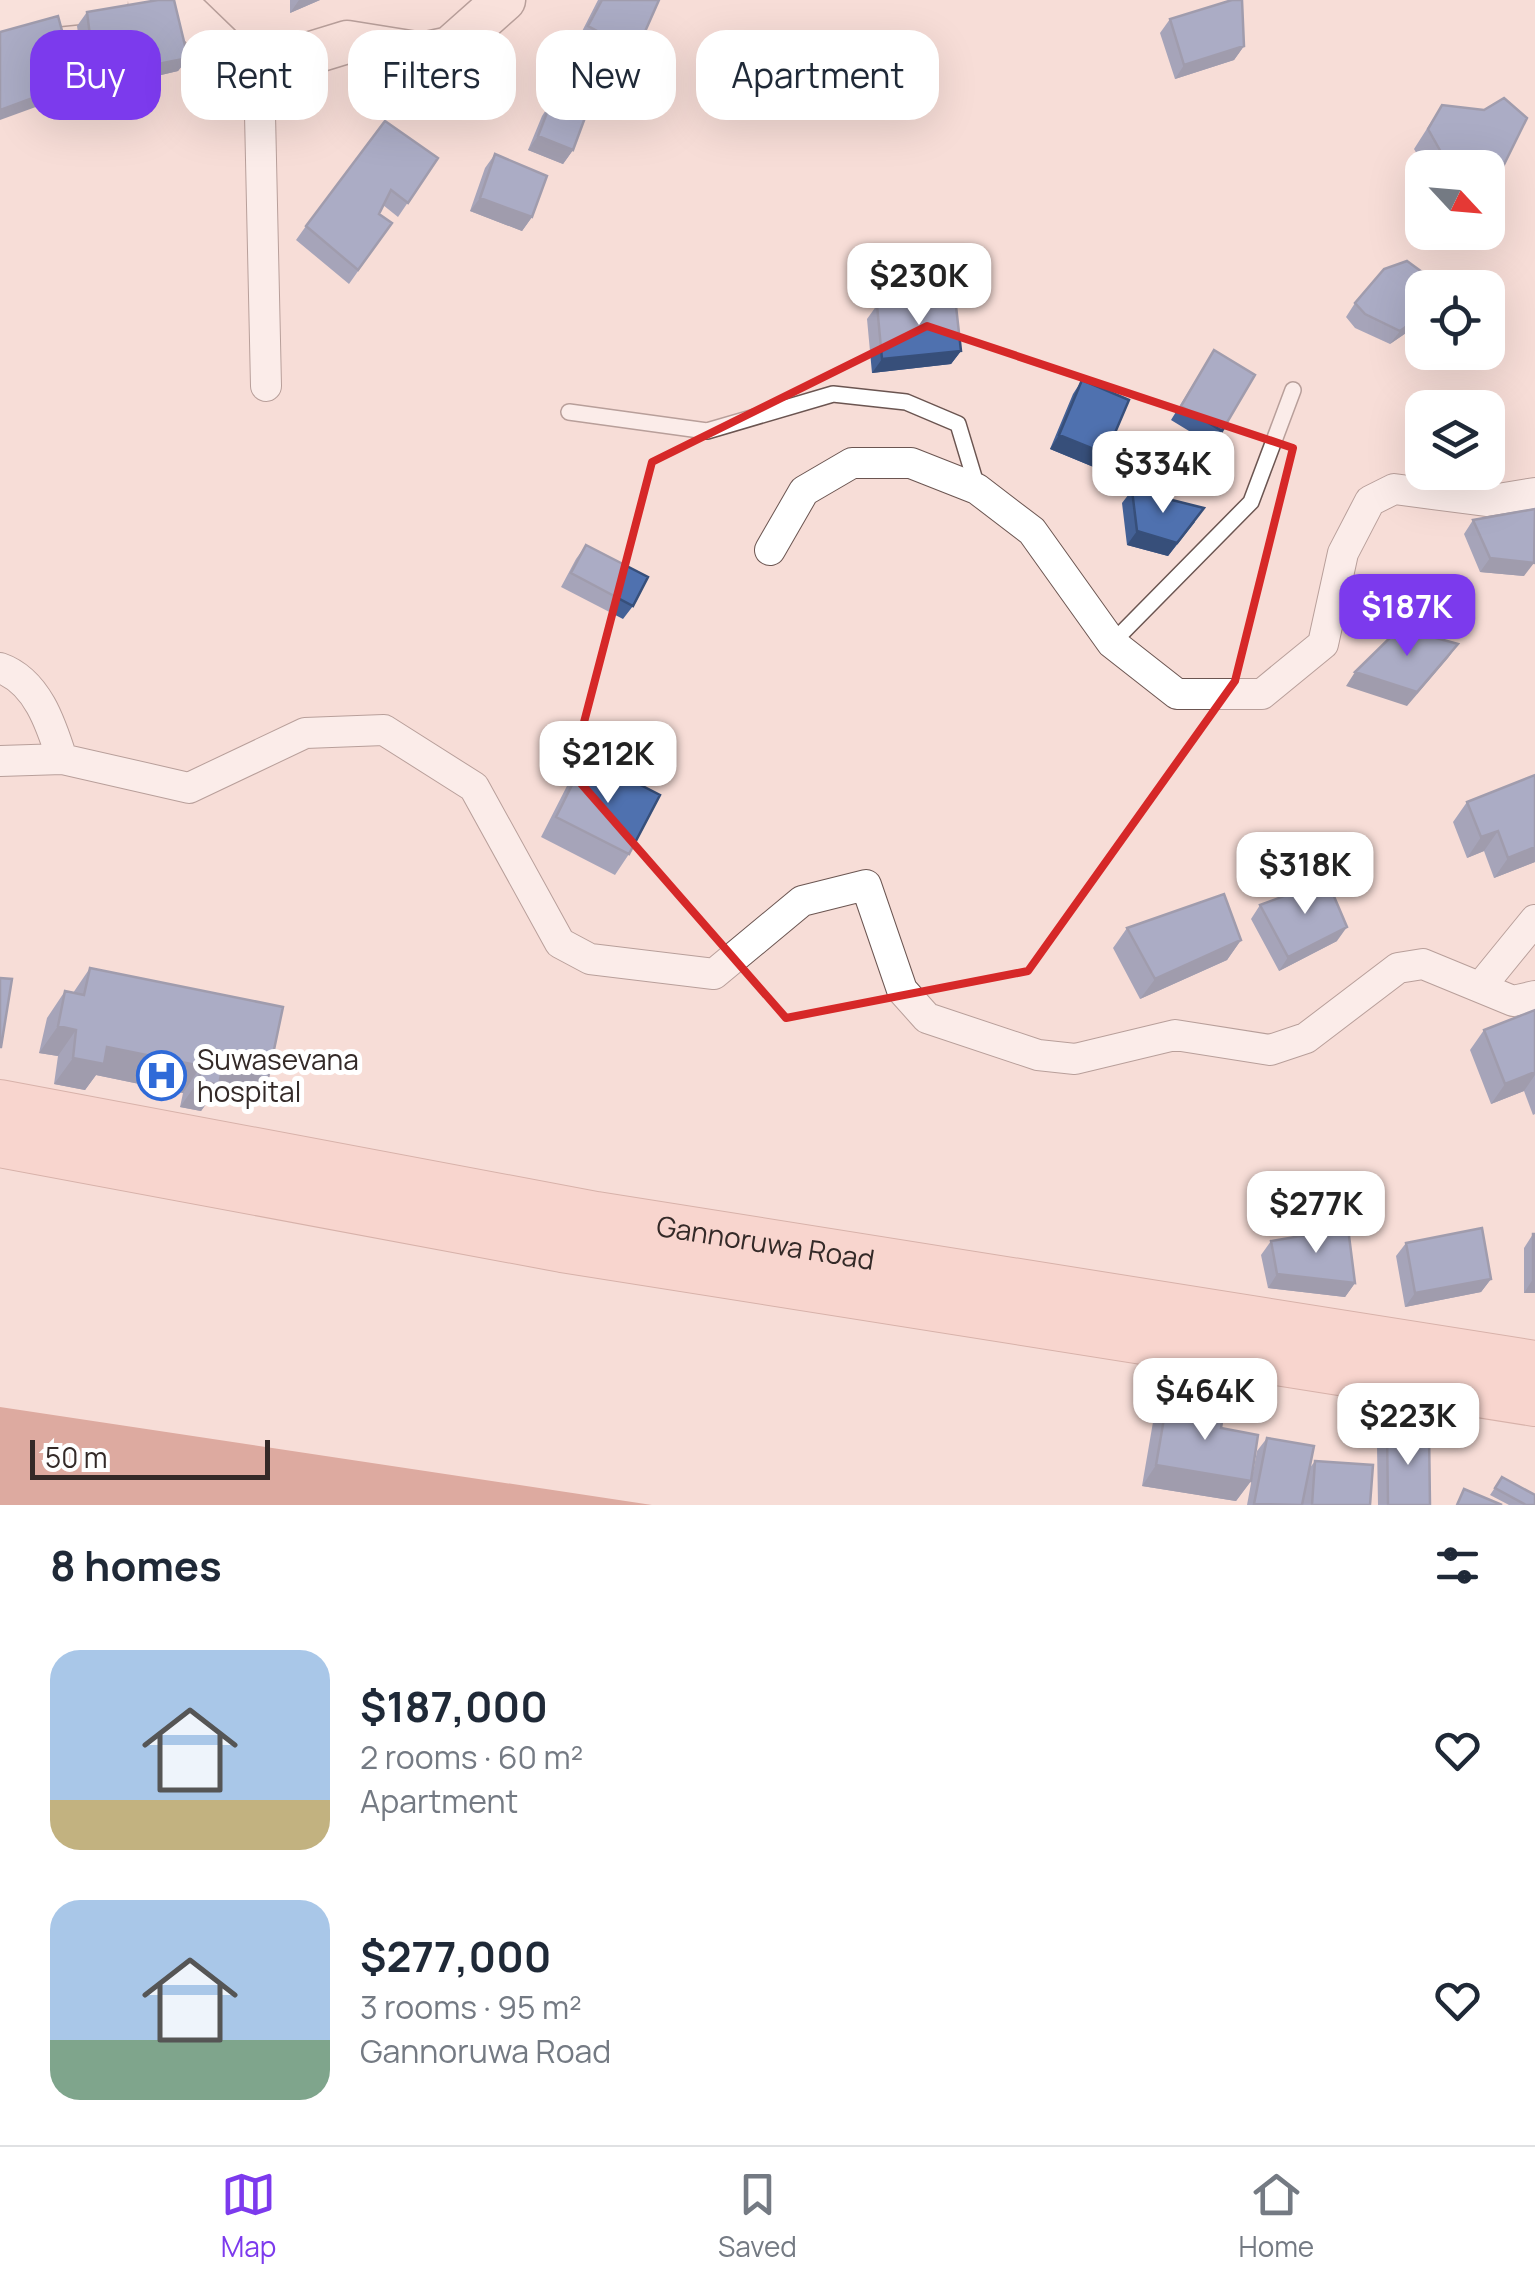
<!DOCTYPE html>
<meta charset="utf-8">
<style>
:root{--surface:#fff;--page:#f2f2f3;--text:#1f2937;--muted:#747a83;--line:#e0e1e3;--accent:#7c3aed}
body{margin:0;font-family:Manrope,sans-serif;background:var(--page);color:var(--text);height:100vh;display:flex;flex-direction:column;font-size:38px;white-space:nowrap}
*{box-sizing:border-box;margin:0}
p{font-size:32px;color:var(--muted)}
.icon{flex:none;width:55px;height:55px;fill:none;stroke:currentColor;stroke-width:2;stroke-linecap:round;stroke-linejoin:round}
.map{position:relative;height:1505px;overflow:hidden}
.panel{display:flex;flex-direction:column;background:var(--surface);flex:1}
.panel>*{flex:none}
.guide{position:absolute;left:30px;top:30px;width:1000px;height:90px;display:flex;gap:20px}
.needle{width:65px;rotate:116deg}
.buttons{position:absolute;left:1405px;top:150px;display:grid;gap:20px}
.buttons a{display:grid;place-items:center;width:100px;height:100px;border-radius:20px;background:var(--surface);box-shadow:0 10px 40px #0002;font-size:50px}
.scale{position:absolute;left:30px;bottom:25px;width:240px;box-sizing:border-box;padding-left:10px;border:5px solid #342a28;border-top:0;font-size:28px;line-height:35px;white-space:nowrap;color:#342a28;-webkit-text-stroke:8px #fff;paint-order:stroke}
.price{position:absolute;translate:-50% -85px;padding:0 22px;border-radius:20px;background:#fff;color:#222;font-size:32px;line-height:65px;filter:drop-shadow(0 2px 5px #0008)}
.price::after{content:'';position:absolute;left:50%;top:60px;width:30px;height:22px;margin-left:-15px;background:inherit;clip-path:polygon(0 0,100% 0,50% 100%)}
.price.active{background:var(--accent);color:#fff}
ul{padding:0;list-style:none}
li{display:flex;align-items:center;gap:30px;height:250px;padding:0 50px}
li span{display:grid;place-items:center;flex:none;width:280px;height:200px;border-radius:30px;color:#555}
li>.icon{margin-inline-start:auto}
span .icon{width:120px;height:120px;fill:#fffc;stroke-width:1}
li b{font-size:42px}
h2{display:flex;justify-content:space-between;align-items:center;height:120px;padding:0 50px;font-size:42px}
.chip{padding:0 35px;border-radius:30px;background:var(--surface);box-shadow:0 10px 40px #0002;font-size:35px;line-height:90px}
.chip.active{background:var(--accent);color:#fff}
.menu{display:flex;justify-content:space-around;align-items:center;height:140px;border-top:2px solid var(--line);background:var(--surface);font-size:28px;color:var(--muted)}
.menu a{display:grid;justify-items:center;gap:5px}
.menu .active{color:var(--accent)}
.map>svg:first-child{display:block}
.water{fill:#bd6d5d}
.lines{fill:none;stroke-linecap:round;stroke-linejoin:round}
.lane-casing{stroke:#6b5551;stroke-width:18}
.street-casing{stroke:#6b5551;stroke-width:32}
.secondary-casing{stroke:#6b5551;stroke-width:45}
.primary-casing{stroke:#b07e73;stroke-width:50}
.lane{stroke:#fff;stroke-width:15}
.street{stroke:#fff;stroke-width:30}
.secondary{stroke:#fbe6e1;stroke-width:42}
.primary{stroke:#f8cdc4;stroke-width:48}
.wall{fill:#446196}
.shaded-wall{fill:#374f7a}
.building{fill:#4f71af;stroke:#374f7a;stroke-width:2.5}
.marked{fill:none;stroke:#d62828;stroke-width:8;stroke-linejoin:round}
.labels{text-anchor:middle;stroke-width:10;stroke-linejoin:round;paint-order:stroke}
.poi-label{font-size:28px;fill:#342a28;stroke:#fff;text-anchor:start}
.street-label{font-size:28px;fill:#342a28;stroke:#fff}
</style>
<div class="map">
<svg width="1535" height="1505" viewBox="0 0 1535 1505">
<rect width="100%" height="100%" fill="#f7ddd7"/>
<path class="water" d="M0 1407 652 1505H0Z"/>
<g class="lines">
<defs>
<path id="lane" d="M569 412 707 431 833 394 906 402 958 424 977 487
M1112 643 1251 502 1293 390"/>
<path id="street" d="M259 69 266 386
M770 550 804 491 852 463H911L977 489 1032 531 1112 643 1177 694H1262L1323 644 1343 553 1370 501 1394 489 1486 501 1535 493
M0 668C37 681 51 724 62 759
M0 761 62 759 189 788 305 733 384 730 474 787 560 943 590 959 714 974 802 901 866 885 902 990 927 1018 1038 1055 1075 1059 1175 1035 1270 1050 1306 1038 1398 968 1423 964 1513 1001 1535 996
M1482 985 1535 920"/>
<path id="secondary" d="M149 0 181 8 237 62 259 69 347 42 422 54 450 48 504 0
M0 11 107 0"/>
<g id="primary">
<path id="s1" d="M0 1104 596 1216 1535 1365"/>
<path d="M0 1143 562 1248 1535 1402"/>
</g>
</defs>
<use href="#lane" class="lane-casing"/>
<use href="#street" class="street-casing"/>
<use href="#secondary" class="secondary-casing"/>
<use href="#primary" class="primary-casing"/>
<use href="#lane" class="lane"/>
<use href="#street" class="street"/>
<use href="#secondary" class="secondary"/>
<use href="#primary" class="primary"/>
</g>
<path class="wall" d="M290 0H320L290 13Z
M598 0H659L636 52 622 73 574 47Z
M87 12 188 58 178 71 144 79 139 65 85 82 77 26Z
M1170 19 1244 46 1234 60 1175 79 1160 33Z
M551 102 573 150 563 164 528 150 542 116Z
M1442 105 1488 168H1425L1414 149Z
M495 154 532 217 522 231 470 211 485 168Z
M438 158 398 217 383 205 379 214 392 223 349 284 296 240 306 226Z
M1422 288V322L1390 344 1355 328 1346 317 1355 303Z
M877 305 961 351 951 364 872 373 867 319Z
M1214 350 1222 431 1212 445 1171 420Z
M1082 380 1096 468 1050 449 1073 394Z
M1132 490 1195 522 1168 556 1127 545 1122 503Z
M1473 520 1524 576 1480 572 1464 534Z
M586 545 633 606 623 619 561 587 576 559Z
M586 757 629 854 615 875 541 837 571 778Z
M1467 802 1535 862 1494 878 1484 851 1467 858 1453 822Z
M1260 905 1337 941 1279 971 1251 919Z
M1127 928 1241 940 1227 960 1140 999 1113 948Z
M90 968 249 1105 211 1097 201 1111 180 1107 183 1093 96 1075 85 1090 54 1084 58 1056 39 1053 47 1018 65 991 73 993Z
M1535 1010V1114L1533 1115 1524 1091 1491 1104 1470 1050 1484 1030Z
M1533 1234H1535V1293H1524V1248Z
M1271 1241 1355 1283 1345 1297 1268 1288 1261 1255Z
M1406 1243 1491 1279 1481 1292 1405 1307 1396 1256Z
M1167 1401 1221 1428 1251 1481 1236 1501 1142 1486 1153 1422Z
M1387 1432 1430 1505H1378L1377 1446Z
M1267 1438 1309 1469 1315 1461 1370 1505H1303V1499L1302 1505H1247L1257 1451Z
M1502 1477 1535 1505H1509L1490 1495Z"/>
<path class="shaded-wall" d="M299 0H320L290 13Z
M1244 46 1234 60 1175 79 1184 65Z
M149 51 139 65 85 82 94 68Z
M188 58 178 71 144 79 153 65Z
M76 82 66 96 0 120V110Z
M538 136 573 150 563 164 528 150Z
M480 198 532 217 522 231 470 211Z
M1422 315V322L1390 344 1400 331Z
M961 351 951 364 872 373 882 359Z
M1059 435 1106 454 1096 468 1050 449Z
M1204 508 1168 556 1127 545 1137 531Z
M1490 558 1534 563 1524 576 1480 572Z
M1458 644 1448 658 1407 706 1346 686 1355 672Z
M1498 831 1484 851 1467 858 1481 837Z
M1535 847V862L1494 878 1508 858Z
M1347 927 1337 941 1279 971 1288 957Z
M1241 940 1227 960 1140 999 1155 979Z
M58 1026 76 1030 58 1056 39 1053Z
M107 1047 201 1066 183 1093 96 1075 85 1090 54 1084 73 1058Z
M222 1069 268 1078 249 1105 211 1097 201 1111 180 1107 199 1080Z
M1535 1072V1075L1524 1091 1491 1104 1505 1084Z
M1277 1274 1355 1283 1345 1297 1268 1288Z
M1491 1279 1481 1292 1405 1307 1415 1293Z
M1533 1279H1535V1293H1524Z
M1156 1465 1251 1481 1236 1501 1142 1486Z"/>
<path class="building" d="M158 0H174L188 58 153 65 149 51 94 68 87 12Z
M602 0H659L636 52 588 26Z
M1232 0H1242L1244 46 1184 65 1170 19Z
M58 16 76 82 0 110V32Z
M1504 98 1527 118 1488 197V168H1450L1428 129 1442 105 1484 110Z
M551 102 586 115 573 150 538 136Z
M385 121 438 158 408 203 391 190 379 214 392 223 358 270 306 226Z
M495 154 547 176 532 217 480 198Z
M1407 261 1444 288H1422V315L1400 331 1365 314 1355 303 1384 269Z
M955 297 961 351 882 359 877 305Z
M1214 350 1255 375 1222 431 1181 406Z
M1082 380 1129 400 1106 454 1059 435Z
M1132 490 1204 508 1177 543 1137 531Z
M1535 509 1534 563 1490 558 1473 520Z
M586 545 648 577 633 606 571 573Z
M1400 628 1458 644 1417 692 1355 672Z
M586 757 660 795 629 854 556 817Z
M1535 775V847L1508 858 1498 831 1481 837 1467 802Z
M1327 880 1347 927 1288 957 1260 905Z
M1224 894 1241 940 1155 979 1127 928Z
M90 968 283 1007 268 1078 222 1069 219 1085 199 1080 201 1066 107 1047 104 1064 73 1058 76 1030 58 1026 65 991 84 995Z
M0 978 12 979 1 1047H0Z
M1535 1010V1072L1505 1084 1484 1030Z
M1348 1228 1355 1283 1277 1274 1271 1241Z
M1482 1228 1491 1279 1415 1293 1406 1243Z
M1533 1234H1535V1279H1533Z
M1167 1401 1224 1410 1221 1428 1258 1435 1251 1481 1156 1465Z
M1387 1432H1429L1430 1505H1388Z
M1267 1438 1314 1446 1302 1505 1254 1504Z
M1315 1461 1373 1465 1370 1505H1312Z
M1502 1477 1535 1495V1505H1526L1495 1488Z
M1464 1489 1502 1505H1457Z"/>
<path d="M0 0H1535V1505H0ZM927 326 1293 448 1235 681 1028 971 786 1018 571 772 652 462Z" fill="#f7ddd7" fill-opacity=".55" fill-rule="evenodd"/>
<path class="marked" d="M927 326 1293 448 1235 681 1028 971 786 1018 571 772 652 462Z"/>
<defs>
<symbol id="hospital-ring" viewBox="-11 -11 22 22"><circle r="9.5" fill="#fff" stroke="#2f6ad8" stroke-width="1.5"/><path d="M-5-5h3v3.5h4V-5h3V5h-3V1.5h-4V5h-3Z" fill="#2f6ad8"/></symbol>
</defs>
<g fill-rule="evenodd">
<use href="#hospital-ring" x="134" y="1048" width="55" height="55"/>
</g>
<g class="labels">
<g class="poi-label">
<text x="197" y="1070">Suwasevana<tspan x="197" dy="32">hospital</tspan></text>
</g>
<g class="street-label">
<text dy="10" stroke="none"><textPath href="#s1" startOffset="778">Gannoruwa Road</textPath></text>
</g>
</g>
</svg>
<div class="buttons">
<a><svg class="needle" viewBox="-14 -14 28 28"><path d="M0-13l5 13h-10z" fill="#e53935"/><path d="M0 13l5-13h-10z" fill="#747a83"/></svg></a>
<a><svg class="icon" aria-label="locate" viewBox="0 0 24 24"><circle cx="12" cy="12" r="6"/><path d="M12 2v4M12 18v4M2 12h4M18 12h4"/></svg></a>
<a><svg class="icon" aria-label="layers" viewBox="0 0 24 24"><path d="M12 4l9 5-9 5-9-5zM3 14l9 5 9-5"/></svg></a>
</div>
<div class="scale">50 m</div>
<b class="price" style="left:919px;top:328px">$230K</b>
<b class="price" style="left:1163px;top:516px">$334K</b>
<b class="price active" style="left:1407px;top:659px">$187K</b>
<b class="price" style="left:608px;top:806px">$212K</b>
<b class="price" style="left:1305px;top:917px">$318K</b>
<b class="price" style="left:1316px;top:1256px">$277K</b>
<b class="price" style="left:1205px;top:1443px">$464K</b>
<b class="price" style="left:1408px;top:1468px">$223K</b>
<div class="guide">
<a class="chip active">Buy</a>
<a class="chip">Rent</a>
<a class="chip">Filters</a>
<a class="chip">New</a>
<a class="chip">Apartment</a>
</div>
</div>
<section class="panel">
<h2>8 homes<svg class="icon" aria-label="filters" viewBox="0 0 24 24"><path d="M4 7h16M4 17h16"/><circle cx="9" cy="7" r="2"/><circle cx="15" cy="17" r="2"/></svg></h2>
<ul>
<li><span style="background:linear-gradient(#a9c7e8 75%,#c2b280 0)"><svg class="icon" aria-label="home" viewBox="0 0 24 24"><path d="M3 11l9-7 9 7M6 9v11h12V9"/></svg></span><div><b>$187,000</b><p>2 rooms · 60 m²</p><p>Apartment</p></div><svg class="icon" aria-label="heart" viewBox="0 0 24 24"><path d="M12 20l-8-8c-3-5 5-10 8-4 3-6 11-1 8 4z"/></svg></li>
<li><span style="background:linear-gradient(#a9c7e8 70%,#7fa58c 0)"><svg class="icon" aria-label="home" viewBox="0 0 24 24"><path d="M3 11l9-7 9 7M6 9v11h12V9"/></svg></span><div><b>$277,000</b><p>3 rooms · 95 m²</p><p>Gannoruwa Road</p></div><svg class="icon" aria-label="heart" viewBox="0 0 24 24"><path d="M12 20l-8-8c-3-5 5-10 8-4 3-6 11-1 8 4z"/></svg></li>
</ul>
</section>
<nav class="menu">
<a class="active"><svg class="icon" aria-label="map" viewBox="0 0 24 24"><path d="M3 6l6-2 6 2 6-2v14l-6 2-6-2-6 2zM9 4v14M15 6v14"/></svg>Map</a>
<a><svg class="icon" aria-label="saved" viewBox="0 0 24 24"><path d="M7 4h10v16l-5-4-5 4z"/></svg>Saved</a>
<a><svg class="icon" aria-label="home" viewBox="0 0 24 24"><path d="M3 11l9-7 9 7M6 9v11h12V9"/></svg>Home</a>
</nav>
